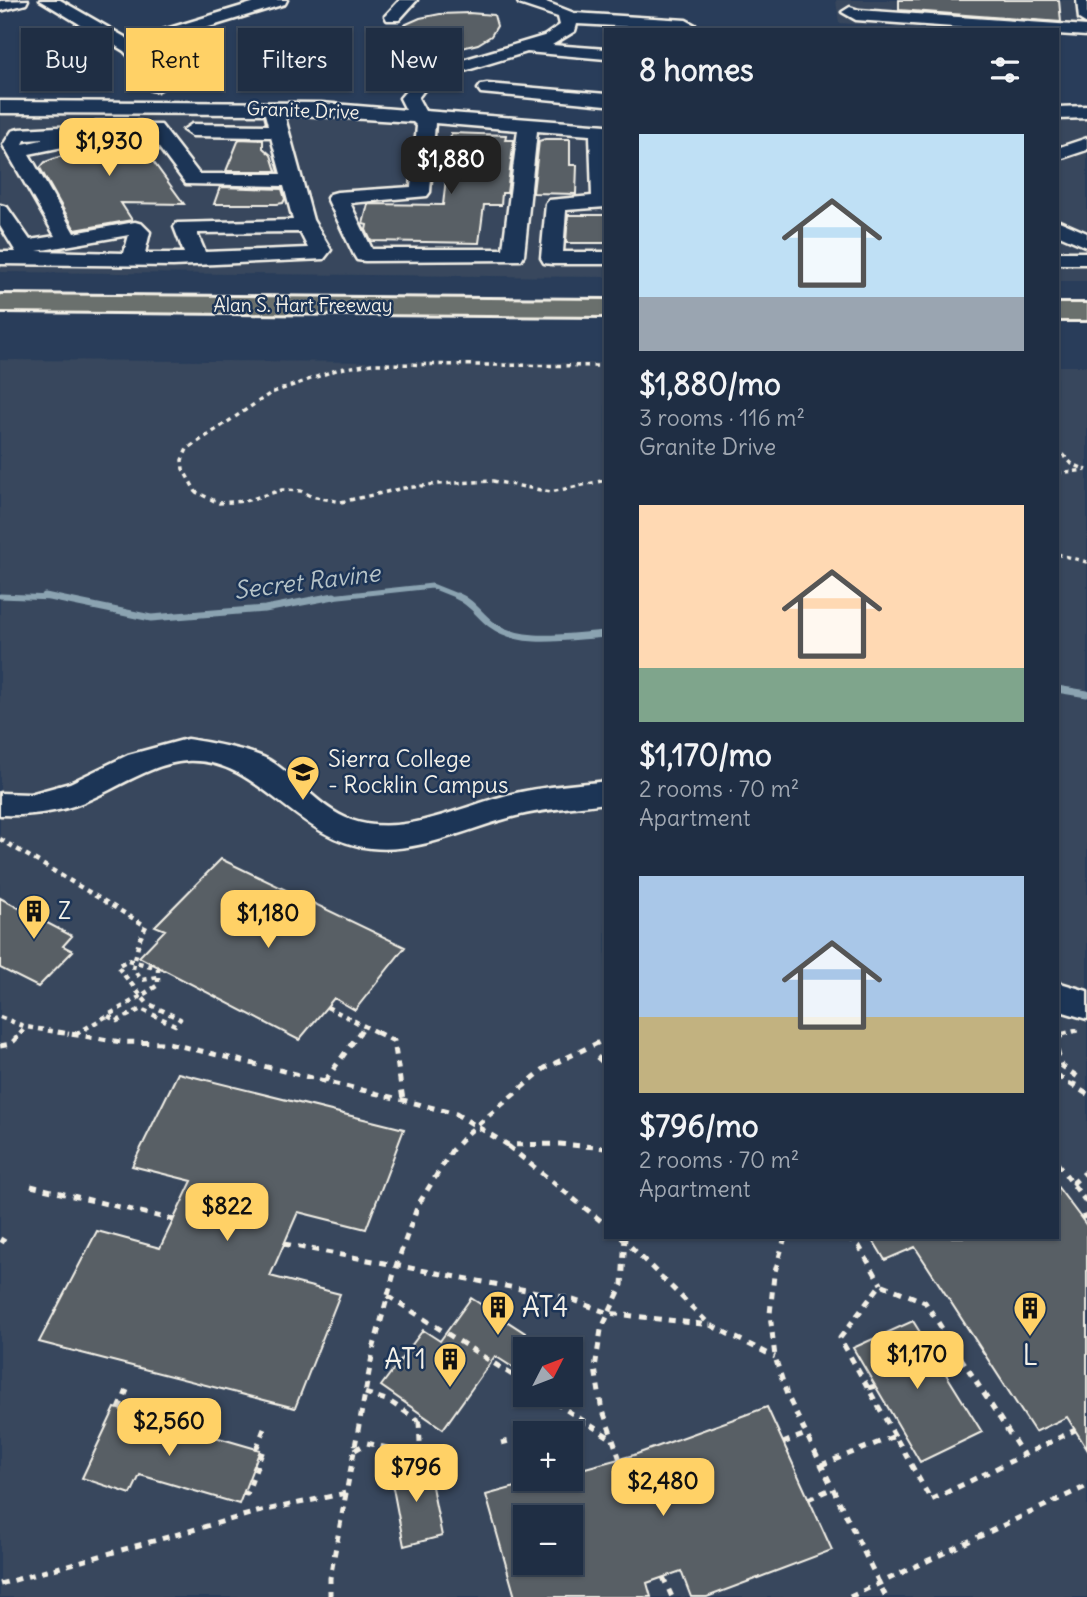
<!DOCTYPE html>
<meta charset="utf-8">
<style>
:root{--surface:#1f2e44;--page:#27364b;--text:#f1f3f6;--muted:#a1a8b2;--line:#3c4a5d;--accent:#ffd166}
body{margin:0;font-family:Delius,sans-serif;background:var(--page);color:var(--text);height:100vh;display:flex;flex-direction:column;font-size:26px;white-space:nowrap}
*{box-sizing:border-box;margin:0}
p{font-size:23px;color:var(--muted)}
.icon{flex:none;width:38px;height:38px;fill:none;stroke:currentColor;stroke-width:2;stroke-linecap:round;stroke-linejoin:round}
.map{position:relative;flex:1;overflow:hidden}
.panel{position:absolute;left:604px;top:28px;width:455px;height:1211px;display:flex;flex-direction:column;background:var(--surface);border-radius:0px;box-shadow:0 2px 5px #0004,0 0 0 2px var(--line)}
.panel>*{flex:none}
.guide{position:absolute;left:21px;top:28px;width:478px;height:63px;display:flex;gap:14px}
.needle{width:46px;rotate:48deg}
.tools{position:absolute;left:513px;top:1337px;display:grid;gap:14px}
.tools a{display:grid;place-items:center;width:70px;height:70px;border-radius:0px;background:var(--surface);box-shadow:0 2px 5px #0004,0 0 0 2px var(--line);font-size:35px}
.price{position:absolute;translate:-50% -60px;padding:0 16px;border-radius:14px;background:var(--accent);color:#111;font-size:23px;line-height:46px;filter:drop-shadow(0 2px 4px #0008)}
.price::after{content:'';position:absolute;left:50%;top:42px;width:21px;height:16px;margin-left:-10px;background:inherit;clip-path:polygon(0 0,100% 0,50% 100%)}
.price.active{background:#222;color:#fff}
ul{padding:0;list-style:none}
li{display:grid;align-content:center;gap:14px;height:371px;padding:0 35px}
li span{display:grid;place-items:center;height:217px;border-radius:0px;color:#555}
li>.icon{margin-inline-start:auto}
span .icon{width:126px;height:126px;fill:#fffc;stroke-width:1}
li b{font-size:30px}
h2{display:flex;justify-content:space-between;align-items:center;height:84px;padding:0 35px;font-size:30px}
.chip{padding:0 24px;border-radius:0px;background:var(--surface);box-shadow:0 2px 5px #0004,0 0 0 2px var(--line);font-size:24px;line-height:63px}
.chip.active{background:var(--accent);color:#111}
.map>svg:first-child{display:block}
.built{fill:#37475d;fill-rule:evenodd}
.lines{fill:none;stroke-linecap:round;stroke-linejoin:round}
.stream-far1{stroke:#8ba3b1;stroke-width:5}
.stream{stroke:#8ba3b1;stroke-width:7}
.building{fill:#585f65;stroke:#f4f1e8;stroke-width:2;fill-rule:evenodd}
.minor-casing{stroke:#f4f1e8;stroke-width:5}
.highway-casing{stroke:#f4f1e8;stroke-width:6}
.path-far2{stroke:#f4f1e8;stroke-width:3.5;stroke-dasharray:4.5 4.5;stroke-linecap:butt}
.path-far1{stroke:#f4f1e8;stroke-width:4.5;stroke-dasharray:5 5;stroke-linecap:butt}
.path{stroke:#f4f1e8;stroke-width:5;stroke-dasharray:7 7;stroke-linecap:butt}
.minor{fill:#1d3557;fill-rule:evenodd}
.highway{fill:#6b706d;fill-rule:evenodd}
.labels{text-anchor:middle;stroke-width:5;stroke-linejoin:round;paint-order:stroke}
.far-street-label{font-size:19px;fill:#f4f1e8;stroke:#1d3557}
.poi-label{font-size:23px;fill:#f4f1e8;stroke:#1d3557;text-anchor:start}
.water-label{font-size:24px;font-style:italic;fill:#b7c4c8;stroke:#1d3557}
.near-poi-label{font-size:28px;fill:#f4f1e8;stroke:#1d3557;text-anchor:start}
</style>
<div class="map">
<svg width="1087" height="1597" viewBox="0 0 1087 1597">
<rect width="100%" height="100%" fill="#293d5a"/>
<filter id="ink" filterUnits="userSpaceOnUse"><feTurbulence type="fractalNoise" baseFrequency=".0143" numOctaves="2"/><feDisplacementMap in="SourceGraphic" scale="14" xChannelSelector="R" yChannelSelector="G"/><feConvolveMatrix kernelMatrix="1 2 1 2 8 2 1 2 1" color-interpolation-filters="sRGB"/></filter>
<g filter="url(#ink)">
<path class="built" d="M836 0H1087V38L1057 36V30H951L839 23Z
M318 104 605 124V277L0 272V107Z
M1057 118H1087V281H1057Z
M0 360 605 363 606 1237H1057V366H1087V1597H0ZM525 1349H570V1395H525ZM525 1433H570V1479H525ZM525 1517H570V1563H525Z"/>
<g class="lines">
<path class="stream-far1" d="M0 596 53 598
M321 598 432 586 462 598"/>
<path class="stream" d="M45 596 151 618 265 609 334 596
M457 596C472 602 479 615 491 624 522 647 570 636 606 634
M1057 689 1087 694"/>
</g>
<path class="building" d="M899 0H1059L1061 22 899 10Z
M469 13 494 15 497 26 491 36 478 44 458 49 444 50 411 44 400 33 404 25 420 18 440 14Z
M96 120H141L144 125 143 131 157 149H144L184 204 121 203 132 220 75 230 40 168 45 162 64 155 114 145Z
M451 133 506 135 505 140H514L507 193H502L501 205H484L479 243 371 241 366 230 367 225 363 224 368 204 443 205Z
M239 139 263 140V148L271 155 276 171H226Z
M545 139H570V165H577L576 194 533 193 539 141Z
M220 187 282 189 285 199 283 203 277 204H214Z
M568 215H606V243H566Z
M221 859 405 947 355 1010 334 998 299 1040 139 957 165 930 155 926Z
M0 898 72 936 63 946 73 951 38 987 0 968Z
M178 1073 404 1129 366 1229 298 1212 270 1276 340 1294 295 1408 39 1342 97 1231 160 1248 192 1181 132 1166Z
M1057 1186 1087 1226V1449L1067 1417 1035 1432 915 1247 885 1260 871 1237H1057Z
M471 1298 550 1349H525V1375L495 1356 443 1429 381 1386 423 1330 440 1341Z
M913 1321 982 1432 920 1462 853 1348Z
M767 1407 832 1550 707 1597H691L681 1571 647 1583 651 1597H515L486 1495 545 1479H570V1472L634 1455ZM525 1517H570V1563H525Z
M115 1408 260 1450 239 1504 140 1475 131 1494 82 1478Z
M427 1462 442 1536 404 1546 390 1472Z"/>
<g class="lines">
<defs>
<path id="minor" d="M28 0 26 4 0 11V1Z
M40 0H60L130 40 262 0H287L285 4 140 48 162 73 166 86 157 91 151 90 144 73 124 51Z
M400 0H417L399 20H387L385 16Z
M517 0H541L574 13 686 20 695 25 693 30 577 24 575 31 552 45 606 49V59L527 52 431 81 418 98 425 111 606 125V207L566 210 563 252H606V264H552L544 263 541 258 546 204 549 200 592 196 590 135 537 131 524 255 521 260 365 261 357 260 354 255 327 198 330 194 337 192 411 187 417 126 413 122 284 114 313 220 331 250 324 259 173 266 0 264V252H16L0 226V205L7 207 30 240 55 236 3 145 12 131 19 129 76 126 83 128 90 138 87 142 29 154 74 233 135 222 142 224 150 232 145 253H184L174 227 177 223 293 220 284 186 186 184 145 129 147 125H161L199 174H281L271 137 192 136 183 130 192 124 268 125 265 114 0 113V101L321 103 406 110 400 98 422 72 415 68 381 86 375 85 372 81 375 77C404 60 407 49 439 67L544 36 560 25 558 17 519 4ZM435 123 518 130 503 249H372L350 203 427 196 430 192ZM46 139 23 144 25 140ZM300 232 308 248 205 252 197 233ZM129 235 124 253 37 251Z
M1077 0H1087V24L1079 19Z
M850 7 859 10 1087 26V36L1057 34V30H995L856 20 842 12Z
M487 84 606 94V105L481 93 478 89 481 85Z
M1087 106V118L1057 119V107Z
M1087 138V150L1057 160V148Z
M1057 220 1087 233V247L1057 234Z
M1057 252H1087V264H1057Z
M187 739C207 742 252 750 269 760 297 777 319 808 351 820 404 839 464 804 516 793 545 786 576 785 606 781V803C576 807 544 809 516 816 467 828 422 853 371 848 296 841 259 757 187 761 154 763 122 785 93 798 65 812 31 816 0 815V793L30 794 70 783 128 755Z
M1057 982 1087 991V1019L1057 1010Z"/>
<path id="highway" d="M0 295 606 300V316L0 311Z
M1057 304H1087V320H1057Z"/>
</defs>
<use href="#minor" class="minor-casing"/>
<use href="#highway" class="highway-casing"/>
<path class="path-far2" d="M606 366 372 364 339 369 271 393 187 449 182 460 183 469 196 492 219 503 245 501 282 490 301 491 311 496 341 502 404 488 439 484 493 481 551 492 606 480
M1057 448 1072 464 1087 470
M1057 473 1086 470
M1057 554 1087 562"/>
<path class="path-far1" d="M0 839 146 926 139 941 133 969 142 980 158 977
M128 960 158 968V985L141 996 117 966Z
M327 1007 380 1034
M108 1016 117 1021 141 1009 175 1025 180 1019 147 1003 141 996
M0 1017 26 1027 69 1034
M20 1034 26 1027
M76 1034 141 996
M359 1034 365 1025
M1063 1034 1079 1030"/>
<path class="path" d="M58 1032 121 1042 168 1043 403 1100 456 1114 508 1145 560 1144 606 1148
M376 1032 394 1041 403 1100
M76 1034 79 1032
M1057 1040 1065 1032
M0 1046 11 1044 22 1032
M1057 1050 1062 1066 1078 1077 1074 1086
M597 1057 605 1064
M1057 1076 1087 1094
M325 1081 360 1032
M508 1146 606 1225
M1057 1163 1087 1203
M1072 1184 1087 1171
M31 1186 174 1220
M1081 1218 1087 1216
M621 1237 710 1325 775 1357
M625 1237 622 1285 601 1330 595 1368 601 1405 626 1477
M785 1237 774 1275 770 1314 775 1357 787 1395 886 1597
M847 1237 859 1246 881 1284
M0 1239 5 1242
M284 1244 568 1298 608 1313 710 1325
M388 1296 525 1383
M868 1388 875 1386
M365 1393 389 1401 419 1421 423 1415
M543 1395 612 1439
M119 1409 127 1390
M160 1421 168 1402
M419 1421 421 1463
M541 1433 585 1423
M895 1436 840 1338 881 1284 925 1302 1024 1456
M501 1443 525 1437
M783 1443 806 1434
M355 1450 367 1443 420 1456
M821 1465 895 1436 931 1500 1075 1430
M243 1493 247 1494 263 1450 257 1447 264 1429
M808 1499 831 1489
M663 1577 672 1597
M0 1584 257 1512 346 1493
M330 1597V1578L374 1346 396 1266 418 1205 452 1150 468 1133 545 1068 606 1039
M850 1597 1087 1486"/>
<use href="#minor" class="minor"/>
<use href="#highway" class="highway"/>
</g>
</g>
<defs>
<symbol id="university-pin" viewBox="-11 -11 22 30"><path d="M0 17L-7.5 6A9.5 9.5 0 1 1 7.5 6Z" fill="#ffd166" stroke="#1d3557"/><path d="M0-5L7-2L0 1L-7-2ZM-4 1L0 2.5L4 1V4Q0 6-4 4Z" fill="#111"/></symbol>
<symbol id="building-pin" viewBox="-11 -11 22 30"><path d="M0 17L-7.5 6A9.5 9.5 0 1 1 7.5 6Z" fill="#ffd166" stroke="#1d3557"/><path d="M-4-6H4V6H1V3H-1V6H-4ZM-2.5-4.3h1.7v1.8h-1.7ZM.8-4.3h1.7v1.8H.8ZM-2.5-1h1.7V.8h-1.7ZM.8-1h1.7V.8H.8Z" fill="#111"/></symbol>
</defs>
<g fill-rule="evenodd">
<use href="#university-pin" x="284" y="753" width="38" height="52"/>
<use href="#building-pin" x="15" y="892" width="38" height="52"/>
<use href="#building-pin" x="479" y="1288" width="38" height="52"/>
<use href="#building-pin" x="1011" y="1289" width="38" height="52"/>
<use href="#building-pin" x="431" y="1340" width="38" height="52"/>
</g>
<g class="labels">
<g class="far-street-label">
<text transform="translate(303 110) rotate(2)" y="7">Granite Drive</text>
<text x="303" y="312">Alan S. Hart Freeway</text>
</g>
<g class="poi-label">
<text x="328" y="767">Sierra College<tspan x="328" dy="26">- Rocklin Campus</tspan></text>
<text x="58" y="919">Z</text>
</g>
<g class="water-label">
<text transform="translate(307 582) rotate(-7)" y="8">Secret Ravine</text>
</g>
<g class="near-poi-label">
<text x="522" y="1317">AT4</text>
<text x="1030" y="1365" text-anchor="middle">L</text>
<text x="426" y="1369" text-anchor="end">AT1</text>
</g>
</g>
</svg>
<div class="tools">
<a><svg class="needle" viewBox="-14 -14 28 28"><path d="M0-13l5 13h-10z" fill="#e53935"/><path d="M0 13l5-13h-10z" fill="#a1a8b2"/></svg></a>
<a>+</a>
<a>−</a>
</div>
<b class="price" style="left:109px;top:178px">$1,930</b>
<b class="price active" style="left:451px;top:196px">$1,880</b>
<b class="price" style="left:268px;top:950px">$1,180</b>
<b class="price" style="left:227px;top:1243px">$822</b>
<b class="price" style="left:917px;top:1391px">$1,170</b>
<b class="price" style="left:169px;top:1458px">$2,560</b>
<b class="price" style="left:416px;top:1504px">$796</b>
<b class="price" style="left:663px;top:1518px">$2,480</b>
<div class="guide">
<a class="chip">Buy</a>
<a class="chip active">Rent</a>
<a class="chip">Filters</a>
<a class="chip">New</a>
</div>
<section class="panel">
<h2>8 homes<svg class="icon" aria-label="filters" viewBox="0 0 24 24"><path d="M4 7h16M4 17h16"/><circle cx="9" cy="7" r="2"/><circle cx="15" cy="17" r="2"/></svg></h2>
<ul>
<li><span style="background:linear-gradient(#bfe0f5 75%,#9aa5b1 0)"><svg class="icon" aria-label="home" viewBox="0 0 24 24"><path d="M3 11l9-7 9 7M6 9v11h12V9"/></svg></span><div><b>$1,880/mo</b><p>3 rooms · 116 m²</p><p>Granite Drive</p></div></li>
<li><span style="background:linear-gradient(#ffd9b3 75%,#7fa58c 0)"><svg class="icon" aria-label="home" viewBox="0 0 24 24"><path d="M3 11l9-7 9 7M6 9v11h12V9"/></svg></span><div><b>$1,170/mo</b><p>2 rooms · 70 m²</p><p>Apartment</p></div></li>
<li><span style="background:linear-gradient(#a9c7e8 65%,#c2b280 0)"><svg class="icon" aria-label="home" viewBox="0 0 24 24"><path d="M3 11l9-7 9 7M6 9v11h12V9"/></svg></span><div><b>$796/mo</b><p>2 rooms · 70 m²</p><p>Apartment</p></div></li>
</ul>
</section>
</div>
